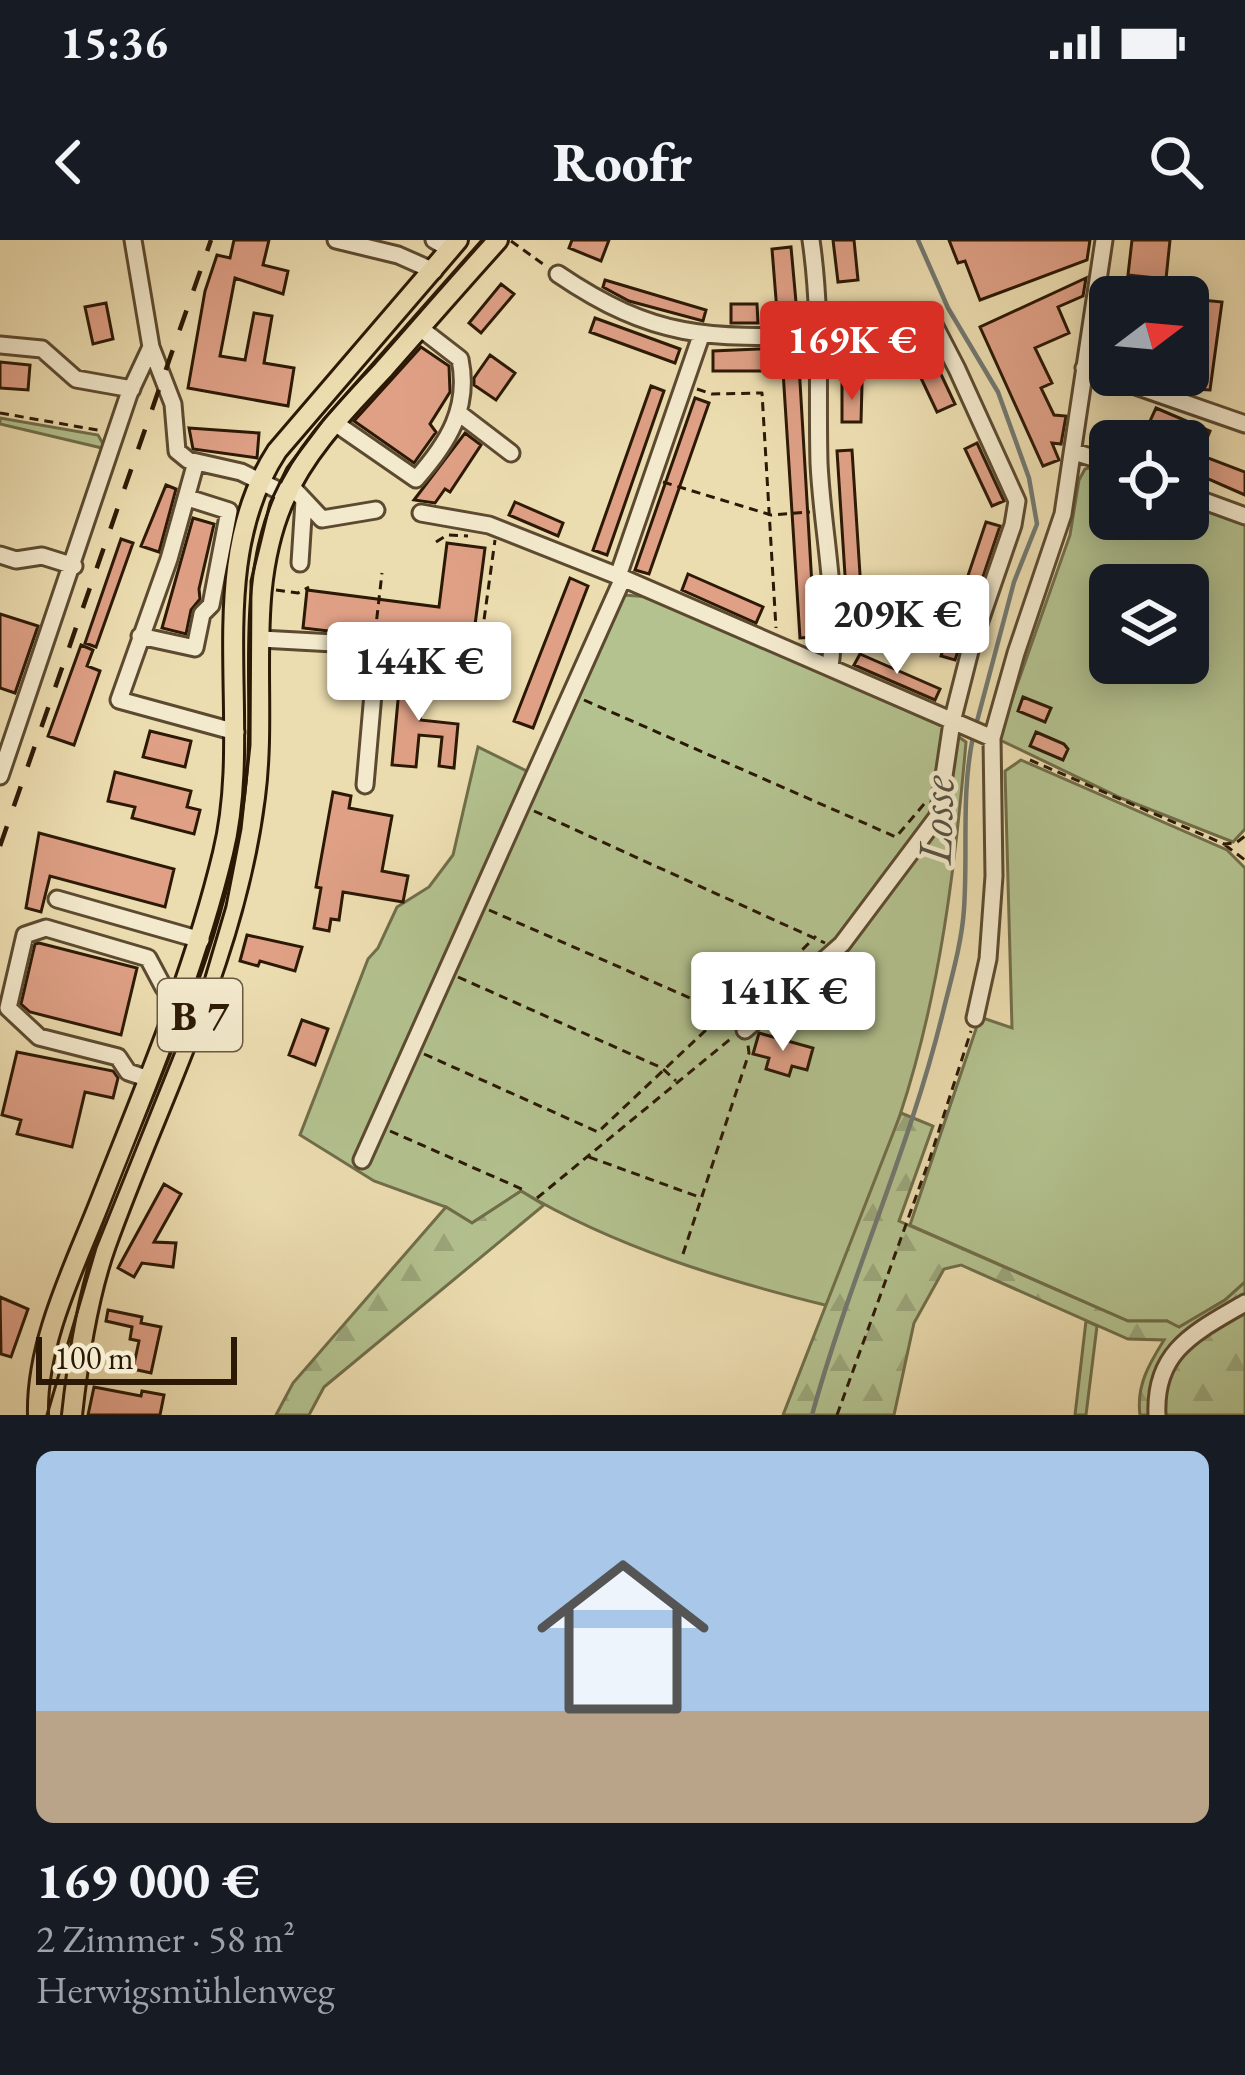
<!DOCTYPE html>
<html lang="de">
<meta charset="utf-8">
<style>
:root{--surface:#171b24;--page:#20242c;--text:#f1f3f6;--muted:#9ea1a6;--line:#363941;--accent:#d93025}
body{margin:0;font-family:"EB Garamond",serif;background:var(--page);color:var(--text);height:100vh;display:flex;flex-direction:column;font-size:45px;white-space:nowrap}
*{box-sizing:border-box;margin:0}
p{font-size:39px;color:var(--muted)}
.icon{flex:none;width:66px;height:66px;fill:none;stroke:currentColor;stroke-width:2;stroke-linecap:round;stroke-linejoin:round}
.map{position:relative;height:1175px;overflow:hidden}
.side{display:flex;flex-direction:column;background:var(--surface);flex:1}
.side>*{flex:none}
.needle{width:78px;rotate:74deg}
.fabs{position:absolute;left:1089px;top:36px;display:grid;gap:24px}
.fabs a{display:grid;place-items:center;width:120px;height:120px;border-radius:18px;background:var(--surface);box-shadow:0 6px 30px #0003;font-size:60px}
.scale{position:absolute;left:36px;bottom:30px;width:201px;box-sizing:border-box;padding-left:12px;border:6px solid #2c1905;border-top:0;font-size:33px;line-height:42px;white-space:nowrap;color:#2c1905;-webkit-text-stroke:9px #f3e9cc;paint-order:stroke}
.price{position:absolute;translate:-50% -102px;padding:0 27px;border-radius:12px;background:#fff;color:#222;font-size:39px;line-height:78px;filter:drop-shadow(0 3px 6px #0008)}
.price::after{content:'';position:absolute;left:50%;top:72px;width:36px;height:27px;margin-left:-18px;background:inherit;clip-path:polygon(0 0,100% 0,50% 100%)}
.price.active{background:var(--accent);color:#fff}
ul{padding:0;list-style:none}
li{display:grid;align-content:center;gap:24px;height:636px;padding:0 36px}
li+li{border-top:3px solid var(--line)}
li span{display:grid;place-items:center;height:372px;border-radius:18px;color:#555}
li>.icon{margin-inline-start:auto}
span .icon{width:216px;height:216px;fill:#fffc;stroke-width:1}
li b{font-size:51px}
.status{display:flex;justify-content:space-between;align-items:center;height:84px;padding:0 60px;background:var(--surface);direction:ltr}
.status svg{height:33px;fill:currentColor}
header{display:flex;justify-content:space-between;align-items:center;height:156px;padding:0 36px;background:var(--surface);font-size:54px;font-weight:800}
.map>svg:first-child{display:block}
.green{fill:#b3c28f;stroke:#706e4a;stroke-width:3;fill-rule:evenodd}
.forest{fill:url(#forest-firs);stroke:#706e4a;stroke-width:3}
.lines{fill:none;stroke-linecap:round;stroke-linejoin:round}
.stream{stroke:#717870;stroke-width:4.5}
.building{fill:#dfa086;stroke:#2c1905;stroke-width:3}
.minor-casing{stroke:#5c4a30;stroke-width:21}
.major-casing{stroke:#2c1905;stroke-width:24}
.path{stroke:#2c1905;stroke-width:3;stroke-dasharray:9 6;stroke-linecap:butt}
.minor{stroke:#f3e9cc;stroke-width:15}
.major{stroke:#ecddb0;stroke-width:18}
.tram{stroke:#2c1905;stroke-width:3}
.rail{stroke:#2c1905;stroke-width:4.5;stroke-dasharray:21 21;stroke-linecap:butt}
.labels{text-anchor:middle;stroke-width:9;stroke-linejoin:round;paint-order:stroke}
.shield{fill:#f3e9cc;stroke:#685741;stroke-width:3}
.shield-label{font-size:42px;font-weight:bold;fill:#2c1905}
.water-label{font-size:48px;font-style:italic;fill:#545143;stroke:#f3e9cc}
</style>
<div class="status"><b>15:36</b><svg viewBox="0 0 49 12"><path d="M0 12V9h3v3zM5 12V6h3v6zM10 12V3h3v9zM15 12V0h3v12zM26 1h20v11H26zM47 4h2v5h-2z"/></svg></div>
<header><svg class="icon" aria-label="back" viewBox="0 0 24 24"><path d="M15 5l-7 7 7 7"/></svg>Roofr<svg class="icon" aria-label="search" viewBox="0 0 24 24"><circle cx="10" cy="10" r="6"/><path d="M15 15l6 6"/></svg></header>
<div class="map">
<svg width="1245" height="1175" viewBox="0 0 1245 1175">
<defs>
<pattern id="forest-firs" width="22" height="20" patternUnits="userSpaceOnUse" patternTransform="scale(3)"><rect width="22" height="20" fill="#b3c28f"/><path d="M5 1l3.5 6h-7zM16 11l3.5 6h-7z" fill="#9aa67a"/></pattern>
</defs>
<rect width="100%" height="100%" fill="#ecddb0"/>
<filter id="stains"><feTurbulence type="fractalNoise" baseFrequency=".00167" numOctaves="4"/><feColorMatrix values="0 0 0 0 .2 0 0 0 0 .09 0 0 0 0 .02 0 0 0 .5 -.17"/></filter>
<radialGradient id="worn" r=".72"><stop offset=".6" stop-color="#630" stop-opacity="0"/><stop offset="1" stop-color="#630" stop-opacity=".3"/></radialGradient>
<path class="green" d="M0 178 98 195 106 209 0 184Z
M1095 226 1110 232V279H1188V265L1245 285V589L1233 602 1121 558 998 499 1070 295 1079 240 1085 229ZM1110 345H1188V423H1110Z
M624 355 649 357 946 488 966 502C955 628 940 754 900 875 879 939 853 1002 829 1066 723 1040 615 1007 521 951L472 983 446 967 374 941 300 895 368 719 378 708 397 667 429 647 453 615 478 507 539 537Z
M1021 520 1227 610 1245 628V1042L1225 1060 1179 1088 1167 1081H1128L910 985 980 777 1012 788 1005 531Z
M1086 1081 1097 1086 1086 1175H1075Z"/>
<path class="forest" d="M901 873 933 886 899 981 1128 1081H1167L1179 1087 1225 1060 1245 1042V1175H1140C1136 1146 1149 1124 1164 1100L1128 1099 961 1025 944 1029 914 1083 894 1175H783Z
M521 951 544 965 324 1147 309 1175H276L293 1143 446 967 472 983Z"/>
<g class="lines">
<path class="stream" d="M918 0 948 68 998 152 1029 238 1037 284 1014 342 976 485
M812 1175C850 1037 911 906 944 768 952 736 962 701 964 669 968 612 961 553 973 497"/>
</g>
<path class="building" d="M234 0H269L263 25 288 31 283 54 235 38 220 116 245 120 254 73 272 76 264 123 294 128 288 166 188 148 205 51 217 15 230 18Z
M572 0H609L601 21 569 8Z
M833 0H854L858 40 838 42Z
M949 0H1090L1087 20 980 60 965 21 958 23Z
M1132 0H1170L1166 39 1128 35Z
M791 7 798 84H778L772 9Z
M1086 38 1083 56 1058 67 1069 93 1035 108 1052 143 1041 148 1054 175 1066 176 1061 204 1052 203 1059 220 1043 226 980 87Z
M605 40 706 70 703 81 629 61 603 47Z
M501 44 514 54 481 93 469 83Z
M1202 60 1222 62 1210 150 1194 149 1197 126 1188 125V112L1200 114Z
M106 63 113 99 93 104 85 67Z
M731 64H757L758 83H731Z
M595 78 680 109 675 123 590 92Z
M421 107 449 126 450 152 430 184 436 192 414 223 354 181Z
M779 108H798L815 397 800 398 783 131H713V111Z
M490 115 515 133 496 160 474 145V138Z
M0 122 30 125 28 150 0 148Z
M938 128 955 164 937 172 920 136Z
M842 144H862L861 182H842Z
M651 146 664 151 607 315 593 310Z
M695 158 709 163 649 334 635 330Z
M1156 168 1210 191 1200 215 1245 232V255L1188 230V201H1141Z
M189 188 259 193 257 218 193 209Z
M465 193 481 205 450 252 445 249 435 263 414 260Z
M977 203 1004 261 992 266 965 209Z
M852 210 864 397H849L837 211Z
M166 245 176 249 159 312 141 306Z
M515 262 563 283 558 296 509 275Z
M193 278 214 284 199 349 200 359 191 370 186 394 162 388Z
M986 282 1000 286 955 420 941 416Z
M121 299 133 303 96 407 85 403Z
M447 303 485 308 472 408 303 388 307 350 439 367Z
M688 334 763 367 756 383 682 350Z
M570 338 588 346 533 488 514 481Z
M0 374 38 386 15 453 0 448Z
M81 405 93 410 87 426 100 431 74 505 48 496Z
M860 414 940 449 935 460 854 425Z
M401 428 425 430 420 480 458 484 454 528 439 526 442 497 419 495 416 527 392 525Z
M1023 457 1051 468 1045 482 1018 471Z
M150 491 191 501 185 527 143 517Z
M1036 492 1064 504 1068 509 1063 520 1030 506Z
M115 532 191 551 187 567 200 570 194 594 132 578 135 567 108 561Z
M333 552 351 556 349 568 392 576 382 631 408 636 403 662 343 652 339 680 331 679 329 691 314 688 321 648 316 647Z
M39 593 174 629 165 667 50 636 41 672 26 668Z
M247 695 302 707 295 731 260 721 258 726 240 721Z
M39 703 137 728 121 795 30 772 21 764 35 704Z
M302 780 328 789 315 825 289 815Z
M759 793 813 808 807 830 792 826 789 836 766 829 769 818 753 814Z
M17 812 113 831 118 838 113 858 85 852 72 907 17 894 21 880 2 875Z
M164 944 181 954 154 1002 176 1003 173 1027 142 1023 134 1037 118 1028Z
M0 1057 28 1069 11 1117 1 1114Z
M108 1070 142 1077 141 1083 161 1087 151 1133 133 1129 139 1101 130 1099 132 1087 106 1081Z
M94 1147 141 1156 142 1151 164 1155 160 1175H88Z"/>
<g class="lines">
<defs>
<path id="minor" d="M133 0 151 107 173 164 177 211 188 220 241 232 286 254
M336 0 398 15 434 31
M434 0 441 4
M811 0C822 75 817 148 819 223 822 290 839 359 830 427
M558 34C654 99 708 99 820 95
M0 105 42 109 76 139 132 149
M1084 128 1245 184
M460 174 511 213
M335 183 416 239C448 203 470 168 460 119L420 88
M1074 212 1110 223
M196 222 169 319 119 460 236 492
M291 246 322 279 376 270
M1188 255 1245 276
M421 273 489 285 618 336 992 498
M0 315 16 320 42 316 74 326
M300 323 304 261
M618 336 701 96
M140 396 195 408 202 374 211 365 229 271 188 258
M261 399 334 403 477 421
M0 536 129 154 151 107
M365 545 377 408
M57 659 201 700
M975 778 988 719 994 636 992 498 1016 413 1063 274 1104 0
M745 790 842 704 938 576 952 482 971 407 1013 285 1017 261 957 129 928 73 892 83 820 90
M149 839 128 832 118 817 39 797 8 768 25 695 46 688 148 718 164 748 183 755
M362 920 623 338
M1157 1175C1154 1110 1196 1092 1245 1063"/>
<path id="major" d="M38 1175C36 1101 76 1024 102 957 147 843 194 733 223 613 255 483 200 329 277 211L458 0
M72 1175C78 1120 87 1058 106 1005 160 855 235 718 255 557 268 458 243 353 284 260 306 209 346 170 383 130 421 87 459 43 498 0"/>
</defs>
<use href="#minor" class="minor-casing"/>
<use href="#major" class="major-casing"/>
<path class="path" d="M511 1 547 27
M697 149 712 154 762 153 776 388
M0 173 103 191
M663 242 771 275 810 272
M436 302 447 295 468 296
M276 350 298 353 309 347
M375 394 382 333
M480 409 495 300
M584 460 896 597 925 563
M1030 520 1224 604 1236 603 1245 596
M534 571 825 703
M1225 605 1245 620
M489 670 722 772
M458 737 662 828 676 841
M424 814 598 892 724 773 784 728 816 696
M390 891 524 950
M589 917 699 957
M537 958 734 796
M683 1014 749 813 748 805
M837 1175 930 918 971 791"/>
<use href="#minor" class="minor"/>
<use href="#major" class="major"/>
<path class="tram" d="M47 1175 96 1008 205 737 226 666 241 589 250 505 251 341 270 263 287 228 324 179 482 0"/>
<path class="rail" d="M0 606 211 0"/>
</g>
<g class="labels">
<rect class="shield" x="158" y="739" width="84" height="72" rx="9"/>
<g class="shield-label">
<text x="200" y="790">B 7</text>
</g>
<g class="water-label">
<text transform="translate(935 580) rotate(-88)" y="17">Losse</text>
</g>
</g>
<rect width="100%" height="100%" filter="url(#stains)"/>
<rect width="100%" height="100%" fill="url(#worn)"/>
</svg>
<div class="fabs">
<a><svg class="needle" viewBox="-14 -14 28 28"><path d="M0-13l5 13h-10z" fill="#e53935"/><path d="M0 13l5-13h-10z" fill="#9ea1a6"/></svg></a>
<a><svg class="icon" aria-label="locate" viewBox="0 0 24 24"><circle cx="12" cy="12" r="6"/><path d="M12 2v4M12 18v4M2 12h4M18 12h4"/></svg></a>
<a><svg class="icon" aria-label="layers" viewBox="0 0 24 24"><path d="M12 4l9 5-9 5-9-5zM3 14l9 5 9-5"/></svg></a>
</div>
<div class="scale">100 m</div>
<b class="price active" style="left:852px;top:163px">169K €</b>
<b class="price" style="left:897px;top:437px">209K €</b>
<b class="price" style="left:419px;top:484px">144K €</b>
<b class="price" style="left:783px;top:814px">141K €</b>
</div>
<section class="side">
<ul>
<li><span style="background:linear-gradient(#a9c7e8 70%,#b9a48a 0)"><svg class="icon" aria-label="home" viewBox="0 0 24 24"><path d="M3 11l9-7 9 7M6 9v11h12V9"/></svg></span><div><b>169 000 €</b><p>2 Zimmer · 58 m²</p><p>Herwigsmühlenweg</p></div></li>
</ul>
</section>
